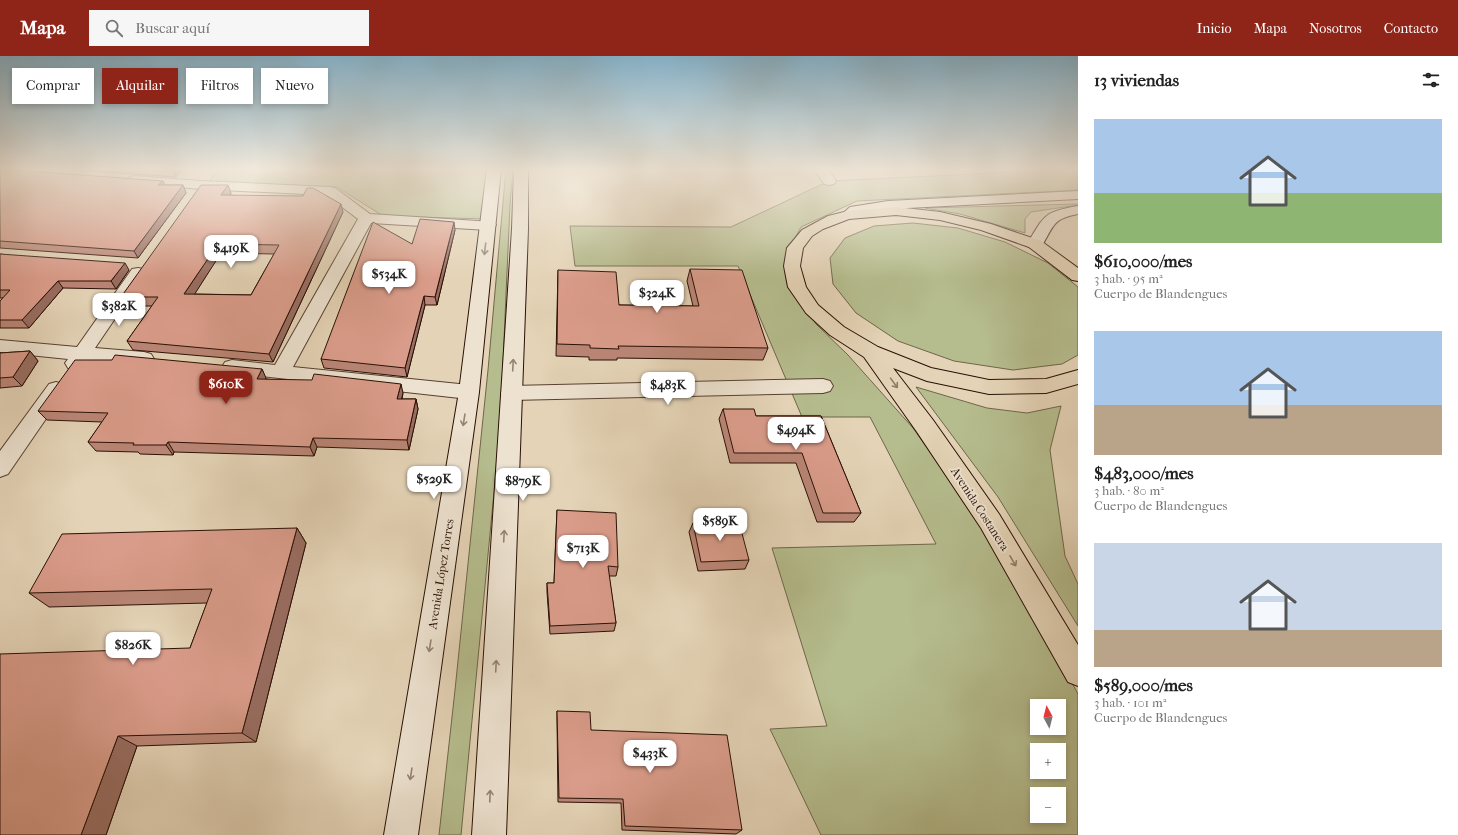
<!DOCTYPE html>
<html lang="es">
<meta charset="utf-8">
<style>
:root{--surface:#fff;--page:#f6f6f6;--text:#222;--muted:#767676;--accent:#8f2418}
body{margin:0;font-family:"IM FELL French Canon",serif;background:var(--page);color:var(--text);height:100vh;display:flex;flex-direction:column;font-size:15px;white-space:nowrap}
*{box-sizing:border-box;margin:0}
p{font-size:13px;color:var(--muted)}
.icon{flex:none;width:22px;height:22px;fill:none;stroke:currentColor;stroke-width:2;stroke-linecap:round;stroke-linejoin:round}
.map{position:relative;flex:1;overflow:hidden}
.drawer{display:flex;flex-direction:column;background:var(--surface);width:380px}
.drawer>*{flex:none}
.hud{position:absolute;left:12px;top:12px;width:380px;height:36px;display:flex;gap:8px}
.needle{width:26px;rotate:353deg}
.tools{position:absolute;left:1030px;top:643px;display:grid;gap:8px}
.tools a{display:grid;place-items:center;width:36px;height:36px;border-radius:0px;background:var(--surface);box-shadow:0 2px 6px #0003;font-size:20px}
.price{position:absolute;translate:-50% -34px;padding:0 9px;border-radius:8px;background:#fff;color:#222;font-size:13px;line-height:26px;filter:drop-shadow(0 1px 2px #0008)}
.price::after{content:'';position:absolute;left:50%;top:24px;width:12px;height:9px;margin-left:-6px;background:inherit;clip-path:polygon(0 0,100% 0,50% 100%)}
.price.selected{background:var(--accent);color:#fff}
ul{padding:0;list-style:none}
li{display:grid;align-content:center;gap:8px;height:212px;padding:0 16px}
li span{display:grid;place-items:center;height:124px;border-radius:0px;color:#555}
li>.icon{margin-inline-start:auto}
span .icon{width:72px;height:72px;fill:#fffc;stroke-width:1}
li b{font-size:17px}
h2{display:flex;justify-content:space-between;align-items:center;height:48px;padding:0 16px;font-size:17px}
.tag{padding:0 14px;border-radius:0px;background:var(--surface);box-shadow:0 2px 6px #0003;font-size:14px;line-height:36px}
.tag.selected{background:var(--accent);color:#fff}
header{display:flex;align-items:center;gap:24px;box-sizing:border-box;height:56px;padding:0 20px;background:var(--accent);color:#fff}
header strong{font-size:19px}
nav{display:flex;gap:22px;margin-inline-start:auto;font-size:14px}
.search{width:280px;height:36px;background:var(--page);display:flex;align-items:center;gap:10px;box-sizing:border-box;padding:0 14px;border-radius:0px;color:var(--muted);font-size:15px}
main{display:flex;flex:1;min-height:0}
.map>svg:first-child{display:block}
.green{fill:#b5bc8d;stroke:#6f6649;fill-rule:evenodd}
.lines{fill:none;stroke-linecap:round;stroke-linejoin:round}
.minor-casing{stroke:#584031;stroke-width:2}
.secondary-casing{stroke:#290f05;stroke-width:2}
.trunk-casing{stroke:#290f05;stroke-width:2}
.minor{fill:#ede2d0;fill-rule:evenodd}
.secondary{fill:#ede2d0;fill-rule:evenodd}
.trunk{fill:#e4d3b6;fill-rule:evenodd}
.wall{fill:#bb8677;stroke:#290f05;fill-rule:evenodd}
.shaded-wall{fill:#996d61;stroke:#290f05}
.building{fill:#da9c8a;stroke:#290f05;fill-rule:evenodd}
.oneway{stroke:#958375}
.oneway2{stroke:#907b66}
.labels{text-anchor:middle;stroke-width:4;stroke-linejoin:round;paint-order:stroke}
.street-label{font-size:12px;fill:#290f05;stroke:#ede2d0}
</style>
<header>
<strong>Mapa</strong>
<div class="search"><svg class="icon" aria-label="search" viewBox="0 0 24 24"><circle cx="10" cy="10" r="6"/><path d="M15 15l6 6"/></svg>Buscar aquí</div>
<nav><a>Inicio</a><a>Mapa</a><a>Nosotros</a><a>Contacto</a></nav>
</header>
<main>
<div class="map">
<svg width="1078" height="779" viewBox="0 0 1078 779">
<rect width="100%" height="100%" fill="#e4d3b6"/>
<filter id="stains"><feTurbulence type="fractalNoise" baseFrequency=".005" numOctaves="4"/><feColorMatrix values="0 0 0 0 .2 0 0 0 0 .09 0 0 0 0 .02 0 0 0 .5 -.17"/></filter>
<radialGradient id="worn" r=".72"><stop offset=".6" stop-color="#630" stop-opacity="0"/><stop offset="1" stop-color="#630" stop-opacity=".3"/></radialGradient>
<path class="green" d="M218 113H486L485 163 383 160 337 131 209 126Z
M506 113H513L510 149 500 374 461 779H439L455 634 488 314Z
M1078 113V134L857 145 801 171 788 195 789 228 816 268 848 299 913 372 1000 496 1078 638V779H821L770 673 827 670 772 492 936 488 870 361H802L738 210H575L570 170 731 171 829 125ZM1037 650H1059V672H1037ZM1037 694H1059V716H1037ZM1037 738H1059V760H1037Z
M1078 148V149L1031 156 1025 163V177L960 158 925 152Z
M913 167 958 172 1005 186 1048 207 1078 231V299L1062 308 1013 314 954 305 898 285 856 257 833 228 830 202 845 182 874 170Z
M916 331 987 352 1027 357 1061 350 1050 394 1065 500 1078 528V570L998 441Z"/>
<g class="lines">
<defs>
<path id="minor" d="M814 113H828L836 125 834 128 829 129 824 128Z
M135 120 201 125 330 131 335 132 370 158 493 166 496 169 493 172 488 174 371 167 293 311 469 329 476 331 479 336 476 341 469 343 225 316 222 311 225 306 232 304 275 309 358 163 326 139 201 133 130 127 128 124 130 121Z
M138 212 144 213 146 217 95 292 144 296 151 298 154 303 151 308 144 310 87 304 82 312 75 314 68 312 65 307 68 303 0 296V284L77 291 132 213Z
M823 323 830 325 833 330 830 335 823 337 511 344 504 342 501 337 504 332 511 330Z
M56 326 63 328 66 333 63 338 8 418 0 421V395L49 328Z"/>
<path id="secondary" d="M487 113H501L479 336 418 779H384L459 336Z
M514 113H528V173L506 779H472L512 173Z
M1078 135V143L888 153 859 158 848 163 843 162 841 159 850 151 888 145Z
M1078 150V158C1051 163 1054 171 1041 191L1035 193 1029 191 1027 188C1045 159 1043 156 1078 150Z"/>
<path id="trunk" d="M896 151 940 156 991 168 1041 185 1078 212V225L1072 224 1029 191 981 174 940 164 896 159 849 163 823 173 812 180 803 192 800 210 806 231 818 249 844 271 878 291 931 312 989 324 1046 323 1078 314V328L1046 337 989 338 927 325 893 312 933 364 999 458 1078 589V630L1068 626 981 472 917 376 864 301 830 279 806 257 788 231 784 210 787 192 802 174 828 160 848 155Z"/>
</defs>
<use href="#minor" class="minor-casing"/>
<use href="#secondary" class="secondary-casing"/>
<use href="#trunk" class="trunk-casing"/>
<use href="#minor" class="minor"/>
<use href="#secondary" class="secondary"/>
<use href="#trunk" class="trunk"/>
</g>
<path class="wall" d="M0 113 165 129H183L186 137 138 202 0 192Z
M62 113H184L176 121Z
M231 137 230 139 343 156 273 306 133 294 127 285 152 250H126L121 241ZM221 197 274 198 251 239 194 238Z
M455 174 437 249H425L407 321 324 312 321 303 412 188Z
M0 198 129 214 116 233 63 232 29 272H0V245L3 242H0Z
M690 213 768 292 763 304 617 302V304H589V301L556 300 558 214 619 249 693 250 687 225Z
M30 295 38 305 22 330 0 332V297Z
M262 313 266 323 403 337 402 343H416L418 353 409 394 317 391 314 400 174 396 173 399 140 398 138 396 96 395 88 386 102 366 47 364 38 355Z
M723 353 756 360H821L861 457 854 466H817L796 407H730L719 363Z
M557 454 618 511 616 520H609L616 567 614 575 550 578 547 536V527H554Z
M693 467 749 504 745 513 698 515 689 476Z
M297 472 306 487 256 686 137 690 106 779H0L190 592 207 547 49 551 29 537Z
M557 655 591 674 742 774 736 778 622 774 621 747 558 746 557 662Z"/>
<path class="shaded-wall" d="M174 113H184L176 121 173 114Z
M163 125 166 132 158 129Z
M183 129 186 137 138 202 134 195Z
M228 129 231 137 224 147 221 139Z
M341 148 343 156 273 306 269 298Z
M454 166 455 174 437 249 435 241Z
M218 188 221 197 189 247 184 238Z
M125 207 129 214 116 233 111 225Z
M58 225 63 232 29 272 22 264Z
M424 240 425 249 407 321 405 312Z
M30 295 38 305 22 330 13 321Z
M262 313 266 322 262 332 257 323Z
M401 328 403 337 399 353 397 343Z
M416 343 418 353 409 394 407 384Z
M313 382 317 391 314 400 310 391Z
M168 386 174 396 173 399 166 389Z
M297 472 306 487 256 686 242 677Z
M118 680 137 690 106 779H81Z"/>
<path class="building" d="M0 113 163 125 158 129H183L134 195 0 185Z
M157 113H174L173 114Z
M201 129H228L221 139 303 140 307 132H313L341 148 269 298 127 285 158 241H121ZM218 188 279 189 251 239 184 238Z
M420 163 454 166 435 241 424 240 405 312 321 303 373 166 412 188Z
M0 198 125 207 111 225H58L22 264H0V245L10 234H0Z
M690 213 742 214 768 292 618 290 619 293 590 292V289L557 288 558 214 616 216 619 249 699 250Z
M30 295 13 321 0 322V297Z
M115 299 262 313 257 323 312 324 314 318 401 328 397 343H416L407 384 313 382 310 391 168 386 166 389H133L134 387 88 386 108 357 38 355 75 304H112Z
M723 353H754L756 360H821L861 457H823L802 397H734Z
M557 454 616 457 618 511 608 510 616 567 550 570 547 527H554Z
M739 466 749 504 701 506 693 467Z
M297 472 242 677 118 680 81 779H0V598L190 592 212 533 29 537 62 478Z
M557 655 590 656 591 674 727 679 742 774 625 770 623 743 559 742Z"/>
<defs><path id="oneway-shaft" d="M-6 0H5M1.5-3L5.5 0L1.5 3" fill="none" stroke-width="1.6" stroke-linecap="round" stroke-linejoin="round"/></defs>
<g class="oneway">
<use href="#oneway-shaft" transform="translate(485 193) rotate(97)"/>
<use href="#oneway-shaft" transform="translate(513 309) rotate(-87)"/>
<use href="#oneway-shaft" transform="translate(464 364) rotate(99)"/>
<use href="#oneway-shaft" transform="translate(504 480) rotate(-87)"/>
<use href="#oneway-shaft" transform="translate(430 590) rotate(99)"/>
<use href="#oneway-shaft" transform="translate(496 610) rotate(-87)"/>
<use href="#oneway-shaft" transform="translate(411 718) rotate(99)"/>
<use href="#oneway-shaft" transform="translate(490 740) rotate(-88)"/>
</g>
<g class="oneway2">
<use href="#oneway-shaft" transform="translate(894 327) rotate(54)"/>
<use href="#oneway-shaft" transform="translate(1013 505) rotate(60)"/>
</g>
<linearGradient id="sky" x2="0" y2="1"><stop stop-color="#87b6cf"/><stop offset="0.51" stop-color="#f3ebde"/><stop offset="1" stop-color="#f3ebde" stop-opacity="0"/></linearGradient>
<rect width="1078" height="222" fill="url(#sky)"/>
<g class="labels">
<g class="street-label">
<text transform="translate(980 453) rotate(57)" y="4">Avenida Costanera</text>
<text transform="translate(441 518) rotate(-81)" y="4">Avenida López Torres</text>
</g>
</g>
<rect width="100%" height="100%" filter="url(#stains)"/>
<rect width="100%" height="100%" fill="url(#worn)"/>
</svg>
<div class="tools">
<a><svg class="needle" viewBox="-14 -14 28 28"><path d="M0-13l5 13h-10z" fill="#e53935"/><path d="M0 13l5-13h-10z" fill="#767676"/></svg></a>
<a>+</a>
<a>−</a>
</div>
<b class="price" style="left:231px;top:213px">$419K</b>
<b class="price" style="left:389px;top:239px">$534K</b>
<b class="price" style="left:657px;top:258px">$324K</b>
<b class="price" style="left:119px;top:271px">$382K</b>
<b class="price selected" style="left:226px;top:349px">$610K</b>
<b class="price" style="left:668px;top:350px">$483K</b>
<b class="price" style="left:796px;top:395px">$494K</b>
<b class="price" style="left:434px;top:444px">$529K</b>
<b class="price" style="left:523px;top:446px">$879K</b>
<b class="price" style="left:720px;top:486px">$589K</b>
<b class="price" style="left:583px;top:513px">$713K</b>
<b class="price" style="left:133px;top:610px">$826K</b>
<b class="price" style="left:650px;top:718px">$433K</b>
<div class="hud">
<a class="tag">Comprar</a>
<a class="tag selected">Alquilar</a>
<a class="tag">Filtros</a>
<a class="tag">Nuevo</a>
</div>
</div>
<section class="drawer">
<h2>13 viviendas<svg class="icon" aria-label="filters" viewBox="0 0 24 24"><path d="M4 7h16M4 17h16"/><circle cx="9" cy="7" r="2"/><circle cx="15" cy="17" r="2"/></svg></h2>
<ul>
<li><span style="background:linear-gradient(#a9c7e8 60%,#8fb573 0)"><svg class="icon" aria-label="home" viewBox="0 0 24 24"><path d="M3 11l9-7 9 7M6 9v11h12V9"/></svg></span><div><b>$610,000/mes</b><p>3 hab. · 95 m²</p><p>Cuerpo de Blandengues</p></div></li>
<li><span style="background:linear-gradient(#a9c7e8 60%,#b9a48a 0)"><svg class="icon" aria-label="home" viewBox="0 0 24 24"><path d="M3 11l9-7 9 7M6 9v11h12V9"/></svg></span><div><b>$483,000/mes</b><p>3 hab. · 80 m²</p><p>Cuerpo de Blandengues</p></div></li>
<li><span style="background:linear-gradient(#c9d6e8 70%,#b9a48a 0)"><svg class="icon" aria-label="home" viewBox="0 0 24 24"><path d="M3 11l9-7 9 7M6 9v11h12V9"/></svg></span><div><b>$589,000/mes</b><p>3 hab. · 101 m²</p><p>Cuerpo de Blandengues</p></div></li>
</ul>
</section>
</main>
